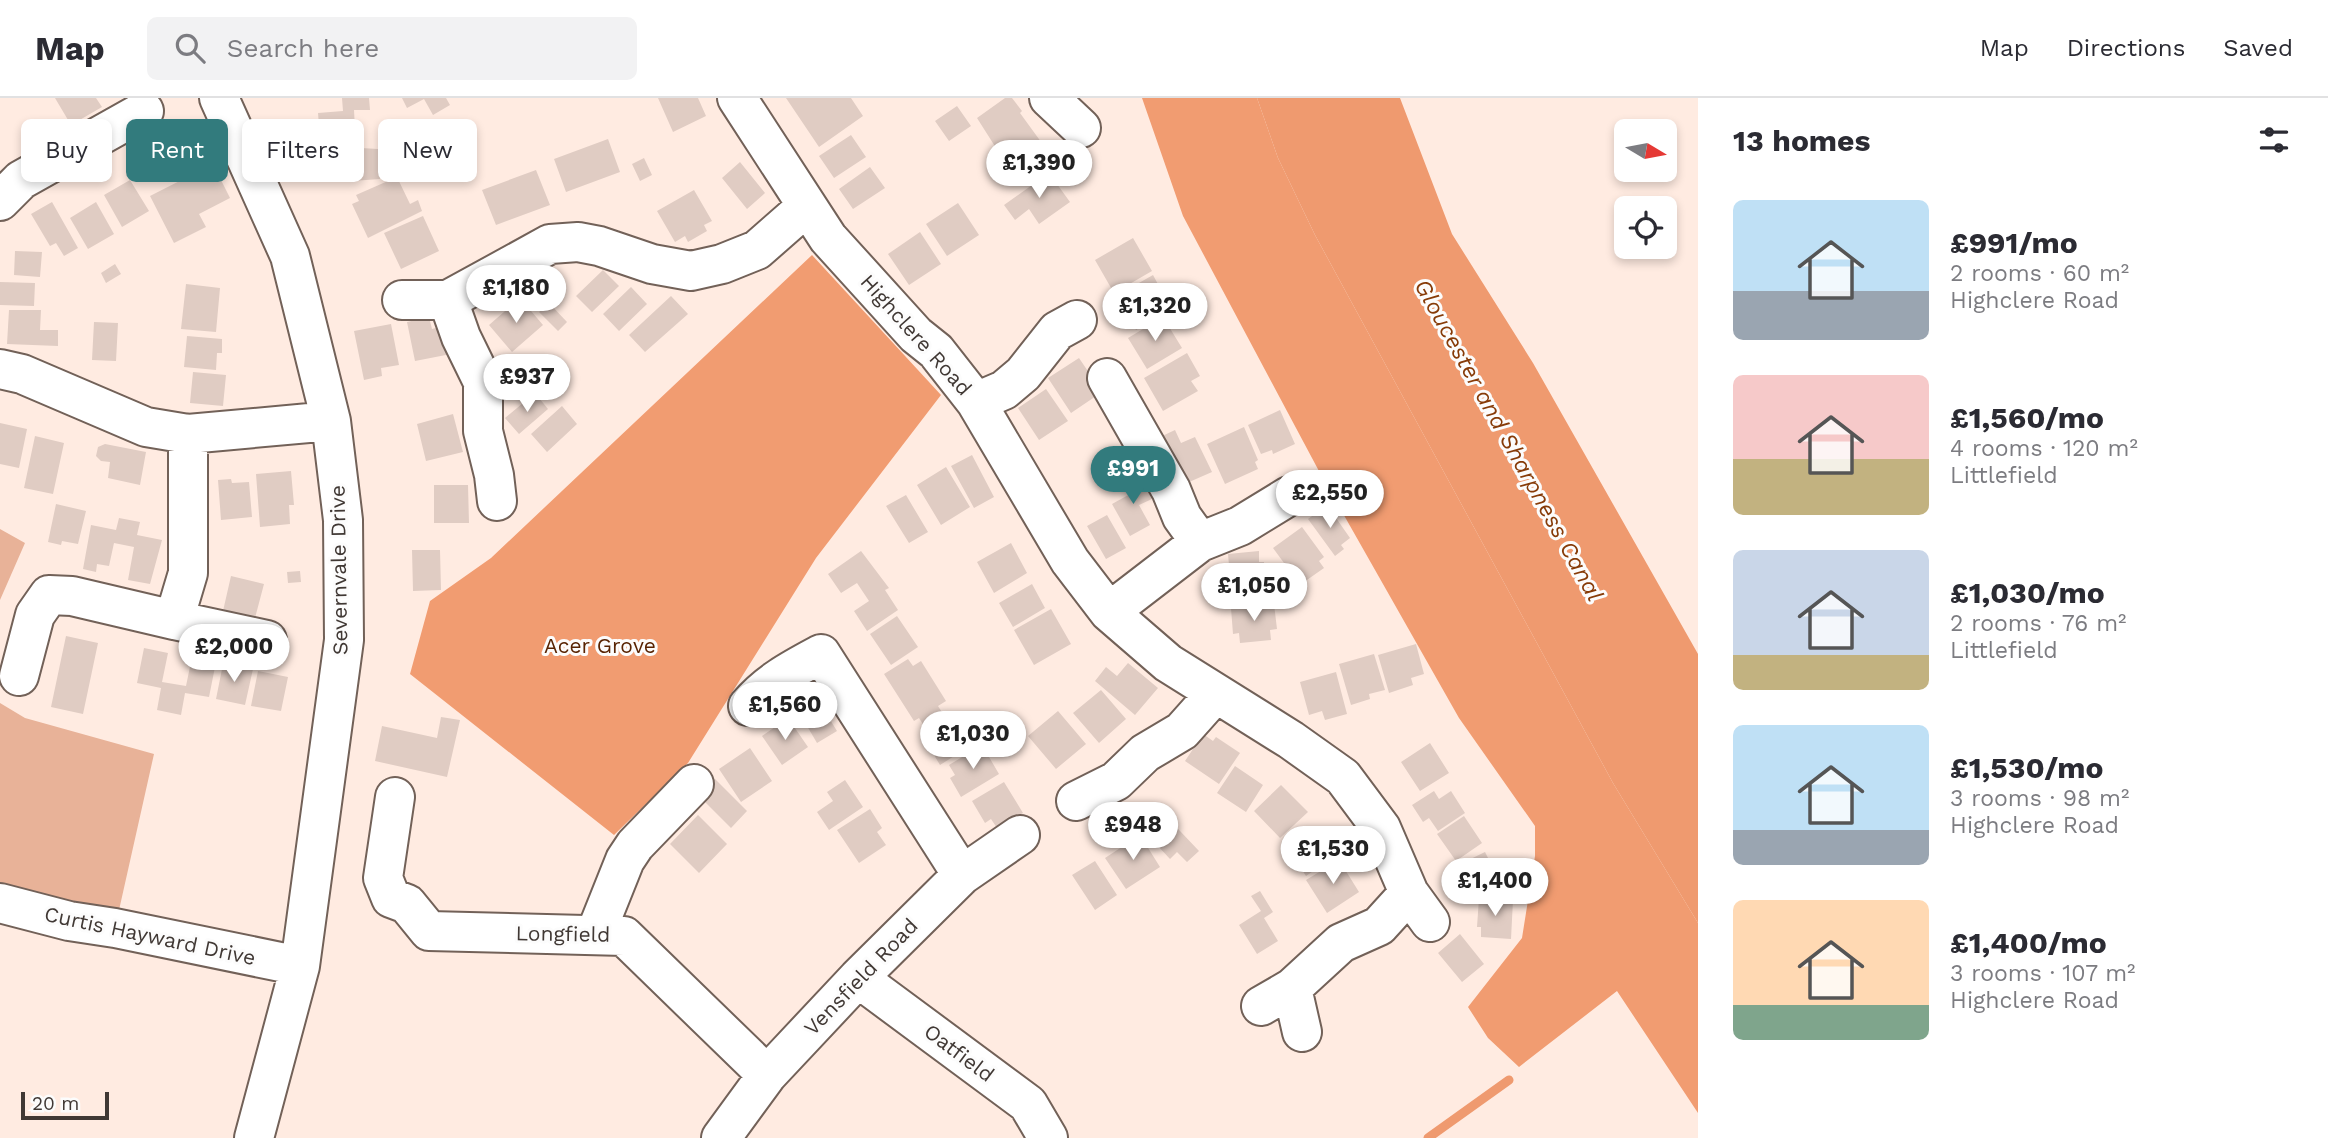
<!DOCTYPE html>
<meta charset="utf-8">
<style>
:root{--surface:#fff;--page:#f2f2f3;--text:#2b2b33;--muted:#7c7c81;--line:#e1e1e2;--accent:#327b7d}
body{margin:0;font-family:"Work Sans",sans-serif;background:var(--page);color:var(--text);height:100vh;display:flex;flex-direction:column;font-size:26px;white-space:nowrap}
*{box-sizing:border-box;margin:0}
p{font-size:23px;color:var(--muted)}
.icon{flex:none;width:38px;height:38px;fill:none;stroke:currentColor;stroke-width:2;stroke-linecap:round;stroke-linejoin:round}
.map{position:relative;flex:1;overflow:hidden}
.side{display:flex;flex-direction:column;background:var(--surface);width:630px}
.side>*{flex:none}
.banner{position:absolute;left:21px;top:21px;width:665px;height:63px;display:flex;gap:14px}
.needle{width:46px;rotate:100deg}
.buttons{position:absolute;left:1614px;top:21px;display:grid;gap:14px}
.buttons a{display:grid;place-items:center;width:63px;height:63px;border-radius:10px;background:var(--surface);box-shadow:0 4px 10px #0003;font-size:35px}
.scale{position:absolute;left:21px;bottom:18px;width:88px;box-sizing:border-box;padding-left:7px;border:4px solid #403834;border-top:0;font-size:19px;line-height:24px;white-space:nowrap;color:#403834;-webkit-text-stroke:5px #fcfcfc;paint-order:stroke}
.price{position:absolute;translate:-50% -60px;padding:0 16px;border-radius:24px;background:#fff;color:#222;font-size:23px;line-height:46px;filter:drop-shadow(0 2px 4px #0008)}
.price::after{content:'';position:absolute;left:50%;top:42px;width:21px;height:16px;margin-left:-10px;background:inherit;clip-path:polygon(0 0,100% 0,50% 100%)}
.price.on{background:var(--accent);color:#fff}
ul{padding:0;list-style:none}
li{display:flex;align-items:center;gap:21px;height:175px;padding:0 35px}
li span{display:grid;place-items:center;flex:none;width:196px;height:140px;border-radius:10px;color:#555}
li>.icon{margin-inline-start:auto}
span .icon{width:84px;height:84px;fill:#fffc;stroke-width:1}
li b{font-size:30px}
h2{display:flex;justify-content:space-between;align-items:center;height:84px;padding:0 35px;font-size:30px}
.chip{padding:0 24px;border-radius:10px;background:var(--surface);box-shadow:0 4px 10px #0003;font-size:24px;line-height:63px}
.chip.on{background:var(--accent);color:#fff}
header{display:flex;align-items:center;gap:42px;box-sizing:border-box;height:98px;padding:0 35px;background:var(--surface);border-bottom:2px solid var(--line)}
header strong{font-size:33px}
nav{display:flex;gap:38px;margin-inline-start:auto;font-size:24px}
.search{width:490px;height:63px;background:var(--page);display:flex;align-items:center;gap:18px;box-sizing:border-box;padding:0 24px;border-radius:10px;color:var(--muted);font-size:26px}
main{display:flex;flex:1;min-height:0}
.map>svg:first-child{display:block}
.green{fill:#e8b298}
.forest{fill:#f19c71}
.water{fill:#ef9a6f}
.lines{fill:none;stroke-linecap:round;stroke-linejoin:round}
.stream{stroke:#ef9a6f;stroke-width:9}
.building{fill:#e0ccc3}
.minor-casing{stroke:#726158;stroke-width:42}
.minor{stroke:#fff;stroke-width:38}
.labels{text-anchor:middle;stroke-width:6;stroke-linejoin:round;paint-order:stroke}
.street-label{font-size:21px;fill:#403834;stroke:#fcfcfc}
.park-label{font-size:21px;fill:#582302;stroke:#fcfcfc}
.water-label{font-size:23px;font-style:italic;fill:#873b08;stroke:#fcfcfc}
</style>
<header>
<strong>Map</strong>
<div class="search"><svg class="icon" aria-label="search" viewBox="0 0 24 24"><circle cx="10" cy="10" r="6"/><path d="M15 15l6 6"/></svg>Search here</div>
<nav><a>Map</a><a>Directions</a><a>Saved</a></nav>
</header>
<main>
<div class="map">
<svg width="1698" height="1040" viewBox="0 0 1698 1040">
<rect width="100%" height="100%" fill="#ffebe1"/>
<path class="green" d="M0 431 25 445 0 502Z
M0 605 25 620 154 656 115 830 0 806Z"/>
<path class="forest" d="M1142 0H1257L1278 60 1315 137 1613 685 1698 825V1015L1617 893 1519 969 1488 940 1468 909 1522 840 1535 758V728L1459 620 1320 375 1183 118Z
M812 157 941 297 816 460 688 665 614 737 410 576 430 503 491 460Z"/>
<path class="water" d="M1257 0H1400L1452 136 1533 265 1698 556V825L1613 685 1315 137 1278 60Z"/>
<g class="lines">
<path class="stream" d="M1428 1040 1509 982"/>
</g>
<path class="building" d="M55 0H96L102 9 71 27Z
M342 0H369L370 12H354L355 31H360L361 50 378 51 380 81 352 83 351 73 335 74 334 59 323 60 321 37H315L314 27H319L318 15 343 13Z
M402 0H446L450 7 433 17 424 1 407 10Z
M658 0H698L706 18 673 34Z
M786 0H851L863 18 819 49Z
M1005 0H1012L1022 13 1020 15 1044 48 1027 60 1035 71 1012 87 1005 76 1010 72 977 20Z
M957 8 971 28 949 43 935 23Z
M851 37 866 59 834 80 819 58Z
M608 41 620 74 566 94 554 61Z
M644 60 652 77 640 83 632 66Z
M740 64 765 95 747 111 722 80Z
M213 66 230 100 199 116 206 129 174 145 150 98Z
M870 69 885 90 853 111 839 91Z
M536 72 550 107 496 127 482 92Z
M1049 75 1070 104 1039 126 1029 111 1015 122 1004 107Z
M397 79 410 106 418 102 422 113 368 140 352 106 359 103 356 97Z
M130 82 149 113 122 129 104 97Z
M694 92 712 123 704 127 707 133 688 144 685 138 675 144 657 113Z
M52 104 78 150 64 158 56 145 50 148 31 116Z
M96 104 114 136 88 151 70 120Z
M958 105 979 137 947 158 926 126Z
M423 118 439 153 401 171 384 135Z
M920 134 941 166 909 187 888 156Z
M1133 140 1152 173 1114 195 1095 162Z
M15 153 42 154 40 179 14 177Z
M115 166 121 176 106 185 101 175Z
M603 172 619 188 592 214 576 198Z
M1153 177 1166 201 1163 203 1169 213 1136 232 1116 198Z
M0 184 35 185 34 208 0 207Z
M186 186 220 190 216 234 181 231Z
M631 189 647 206 619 233 603 216Z
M671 198 688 216 645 254 629 237Z
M520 200 543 227 512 254 489 227Z
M549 205 567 224 558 233 539 214Z
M9 212H41L40 232H58V248L7 246Z
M429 219 432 231 444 228 451 256 415 263 407 224Z
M1163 219 1182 250 1147 271 1128 240Z
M94 224 118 225 116 263 92 262Z
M391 226 399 267 381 270 382 278 364 282 354 233Z
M187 238 222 241V255H217L216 272 184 269Z
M1187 255 1200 278 1191 283 1198 293 1163 313 1144 280Z
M1079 260 1102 294 1071 315 1048 280Z
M193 274 226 277 223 308 190 305Z
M1046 291 1068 323 1039 342 1018 310Z
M535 295 548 311 519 336 505 320Z
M562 308 577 326 547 354 531 336Z
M1280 312 1295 346 1273 356 1272 352 1261 356 1248 327Z
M453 316 463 354 426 363 417 326Z
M0 325 27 331 19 370 0 366Z
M1244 329 1258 362 1255 364 1258 371 1225 386 1207 346Z
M1175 332 1181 345 1195 339 1212 374 1180 388 1158 340Z
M35 338 64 345 53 396 24 390Z
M105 346 146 354 140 387 108 380 110 364 101 363 96 358 98 349Z
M972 357 994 399 974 410 951 368Z
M946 369 970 409 941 427 917 387Z
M291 373 294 407H289L290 426 260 429 256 376Z
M1138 376 1152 401 1139 407 1150 427 1130 438 1112 406 1132 395 1125 383Z
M231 381 232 385 249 384 252 419 221 422 218 382Z
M434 387H468L469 425H434Z
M906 397 928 434 909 445 886 408Z
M56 406 86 413 78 446 62 443 61 447 48 444Z
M1327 407 1350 440 1341 447 1344 451 1335 458 1308 421Z
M1107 417 1126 450 1106 461 1087 428Z
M119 420 140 424 137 437 162 442 150 486 128 482 134 449 114 445 109 468 97 466 96 474 83 471 91 427 116 432Z
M1302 429 1324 459 1319 463 1324 470 1304 484 1299 477 1295 480 1273 450Z
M1011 445 1027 475 994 495 977 464Z
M412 452H440L441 492 413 493Z
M861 453 889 490 885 492 898 512 867 533 854 513 869 503 857 485 841 495 828 476Z
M1259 453V464H1264L1266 498 1228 501 1225 467H1229L1228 456Z
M300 473 301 484 288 485 287 474Z
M231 478 264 486 255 520 223 513Z
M1032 486 1045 510 1013 529 999 505Z
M1274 506 1277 531 1270 532 1271 542 1240 545 1239 535 1233 536 1231 510Z
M1051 511 1071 546 1034 567 1014 532Z
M897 518 918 549 891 567 870 536Z
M66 538 98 545 83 616 51 609Z
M1416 546 1424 576 1411 580 1413 587 1389 595 1378 557Z
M144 550 168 555 162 584 186 588 192 559 216 564 209 599 185 595 181 617 157 612 161 590 137 585Z
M1374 556 1385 592 1369 596 1370 601 1351 607 1339 566Z
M908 561 913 568 921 563 946 603 938 608 945 619 926 631 919 620 914 623 884 576Z
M1128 565 1158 590 1135 617 1095 583 1106 569 1117 578Z
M223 566 253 571 245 607 216 601Z
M258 573 288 579 281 613 251 608Z
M1336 574 1347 616 1325 622 1322 613 1309 617 1300 584Z
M1101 592 1126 621 1099 645 1073 615Z
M816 599 837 633 817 645 797 611Z
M1058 613 1086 646 1056 671 1028 638Z
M960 615 978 643 940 667 928 647 935 642 930 634Z
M441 619 460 622 447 679 375 663 382 628 437 640Z
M788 620 808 649 782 667 762 638Z
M1203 636 1213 643 1216 639 1240 655 1219 686 1185 663Z
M1430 645 1449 675 1420 693 1401 664Z
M982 647 999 676 961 699 950 680 955 677 949 667Z
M750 650 772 683 741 704 719 671Z
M1235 668 1263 687 1246 714 1217 695Z
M715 681 747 713 731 730 699 698Z
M845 682 863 709 829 732 817 714 833 703 827 694Z
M1004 684 1023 715 997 730 991 721 985 725 972 703Z
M1281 687 1308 714 1280 740 1254 713Z
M1434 693 1439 701 1451 693 1465 715 1438 733 1429 720 1423 724 1412 707Z
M870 711 882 730 877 734 886 747 859 765 837 732Z
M1162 714 1199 753 1187 764 1177 754 1170 761 1143 732Z
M698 717 727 746 699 775 670 746Z
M1464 718 1482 745 1456 763 1437 736Z
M1309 728 1331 761 1306 778 1284 745Z
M1140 737 1160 769 1126 791 1105 760Z
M1485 754 1500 784 1473 798 1468 786 1462 789 1452 770Z
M1339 762 1359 794 1327 815 1306 782Z
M1095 763 1117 797 1095 812 1072 777Z
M1260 793 1273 814 1264 820 1278 843 1257 856 1239 827 1261 813 1251 798Z
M1479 800 1513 802 1511 841 1481 839V829H1477Z
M1460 836 1484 866 1462 884 1438 855Z"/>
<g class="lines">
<defs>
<path id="minor" d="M219 0 290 158 331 323 343 422 344 542 300 868 254 1040
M737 0 828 140 916 237 936 253 976 304 1070 463 1109 514 1168 565 1291 642 1343 679 1381 730 1409 795 1379 828 1341 845 1292 890 1261 908
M1049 0 1081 30
M0 103 21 82 144 13
M402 202H448L550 146 578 144 599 148 652 166 691 173 722 166 757 152 806 109
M448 202 461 239 483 284V333L494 377 497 403
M0 271 22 276 146 329 188 336 331 323
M1107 280 1171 392 1182 419 1200 444
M976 304 1004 292 1023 276 1057 233 1077 222
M1109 514 1200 444 1240 428 1289 398
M174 522 267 542
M19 578 35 517 49 497 72 498 174 522 188 475V336
M748 608C768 584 793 571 821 556L962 777
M395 699 383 780 391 800 407 806 429 833 624 838 767 977
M1076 703 1116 683 1145 655 1182 633 1215 596
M1409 795 1430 824
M0 805 69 823 115 830 300 868
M595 837 625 762 635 747 694 686
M858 880 1028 1006 1048 1040
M1292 890 1302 934
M721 1040 767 977 858 880 962 777 1020 737"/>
</defs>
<use href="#minor" class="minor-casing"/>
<use href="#minor" class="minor"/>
</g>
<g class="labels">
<g class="street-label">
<text transform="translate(916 237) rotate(48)" y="7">Highclere Road</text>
<text transform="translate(339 472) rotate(-91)" y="7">Severnvale Drive</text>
<text transform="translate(563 836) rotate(1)" y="7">Longfield</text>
<text transform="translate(150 838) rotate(12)" y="7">Curtis Hayward Drive</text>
<text transform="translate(861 879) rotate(-46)" y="7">Vensfield Road</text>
<text transform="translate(959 955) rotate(37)" y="7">Oatfield</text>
</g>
<g class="park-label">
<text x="600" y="555">Acer Grove</text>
</g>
<g class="water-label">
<text transform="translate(1509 342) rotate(61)" y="8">Gloucester and Sharpness Canal</text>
</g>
</g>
</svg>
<div class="buttons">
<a><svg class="needle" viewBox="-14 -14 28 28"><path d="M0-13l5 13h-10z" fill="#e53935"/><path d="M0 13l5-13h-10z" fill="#7c7c81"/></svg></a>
<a><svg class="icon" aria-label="locate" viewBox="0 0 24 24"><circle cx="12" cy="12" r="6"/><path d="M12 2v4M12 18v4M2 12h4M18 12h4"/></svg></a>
</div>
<div class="scale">20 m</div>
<b class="price" style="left:1039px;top:102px">£1,390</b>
<b class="price" style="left:516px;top:227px">£1,180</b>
<b class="price" style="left:1155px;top:245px">£1,320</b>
<b class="price" style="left:527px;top:316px">£937</b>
<b class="price on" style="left:1133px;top:408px">£991</b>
<b class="price" style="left:1330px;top:432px">£2,550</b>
<b class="price" style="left:1254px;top:525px">£1,050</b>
<b class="price" style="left:234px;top:586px">£2,000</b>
<b class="price" style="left:785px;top:644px">£1,560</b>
<b class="price" style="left:973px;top:673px">£1,030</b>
<b class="price" style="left:1133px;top:764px">£948</b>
<b class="price" style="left:1333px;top:788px">£1,530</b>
<b class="price" style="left:1495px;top:820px">£1,400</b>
<div class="banner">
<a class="chip">Buy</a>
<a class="chip on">Rent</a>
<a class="chip">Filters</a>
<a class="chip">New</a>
</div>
</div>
<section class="side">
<h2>13 homes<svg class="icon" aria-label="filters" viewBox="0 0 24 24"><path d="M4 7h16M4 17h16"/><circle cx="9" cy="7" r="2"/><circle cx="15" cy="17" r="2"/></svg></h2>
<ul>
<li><span style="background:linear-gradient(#bfe0f5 65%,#9aa5b1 0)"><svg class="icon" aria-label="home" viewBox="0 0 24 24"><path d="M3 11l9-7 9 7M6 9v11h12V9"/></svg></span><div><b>£991/mo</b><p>2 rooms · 60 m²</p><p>Highclere Road</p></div></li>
<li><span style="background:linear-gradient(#f6c9c9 60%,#c2b280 0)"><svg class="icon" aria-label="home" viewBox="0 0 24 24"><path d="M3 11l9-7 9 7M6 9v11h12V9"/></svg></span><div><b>£1,560/mo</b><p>4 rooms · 120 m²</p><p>Littlefield</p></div></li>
<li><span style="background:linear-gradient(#c9d6e8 75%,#c2b280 0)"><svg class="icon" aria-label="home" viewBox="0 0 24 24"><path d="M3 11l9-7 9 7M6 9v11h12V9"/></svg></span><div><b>£1,030/mo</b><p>2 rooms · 76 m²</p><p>Littlefield</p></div></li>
<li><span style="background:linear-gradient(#bfe0f5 75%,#9aa5b1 0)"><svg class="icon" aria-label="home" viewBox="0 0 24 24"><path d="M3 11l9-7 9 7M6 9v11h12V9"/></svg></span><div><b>£1,530/mo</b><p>3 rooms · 98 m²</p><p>Highclere Road</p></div></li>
<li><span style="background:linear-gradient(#ffd9b3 75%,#7fa58c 0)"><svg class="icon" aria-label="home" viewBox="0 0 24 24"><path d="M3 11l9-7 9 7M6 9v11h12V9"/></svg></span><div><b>£1,400/mo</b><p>3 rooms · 107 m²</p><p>Highclere Road</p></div></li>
</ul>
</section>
</main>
